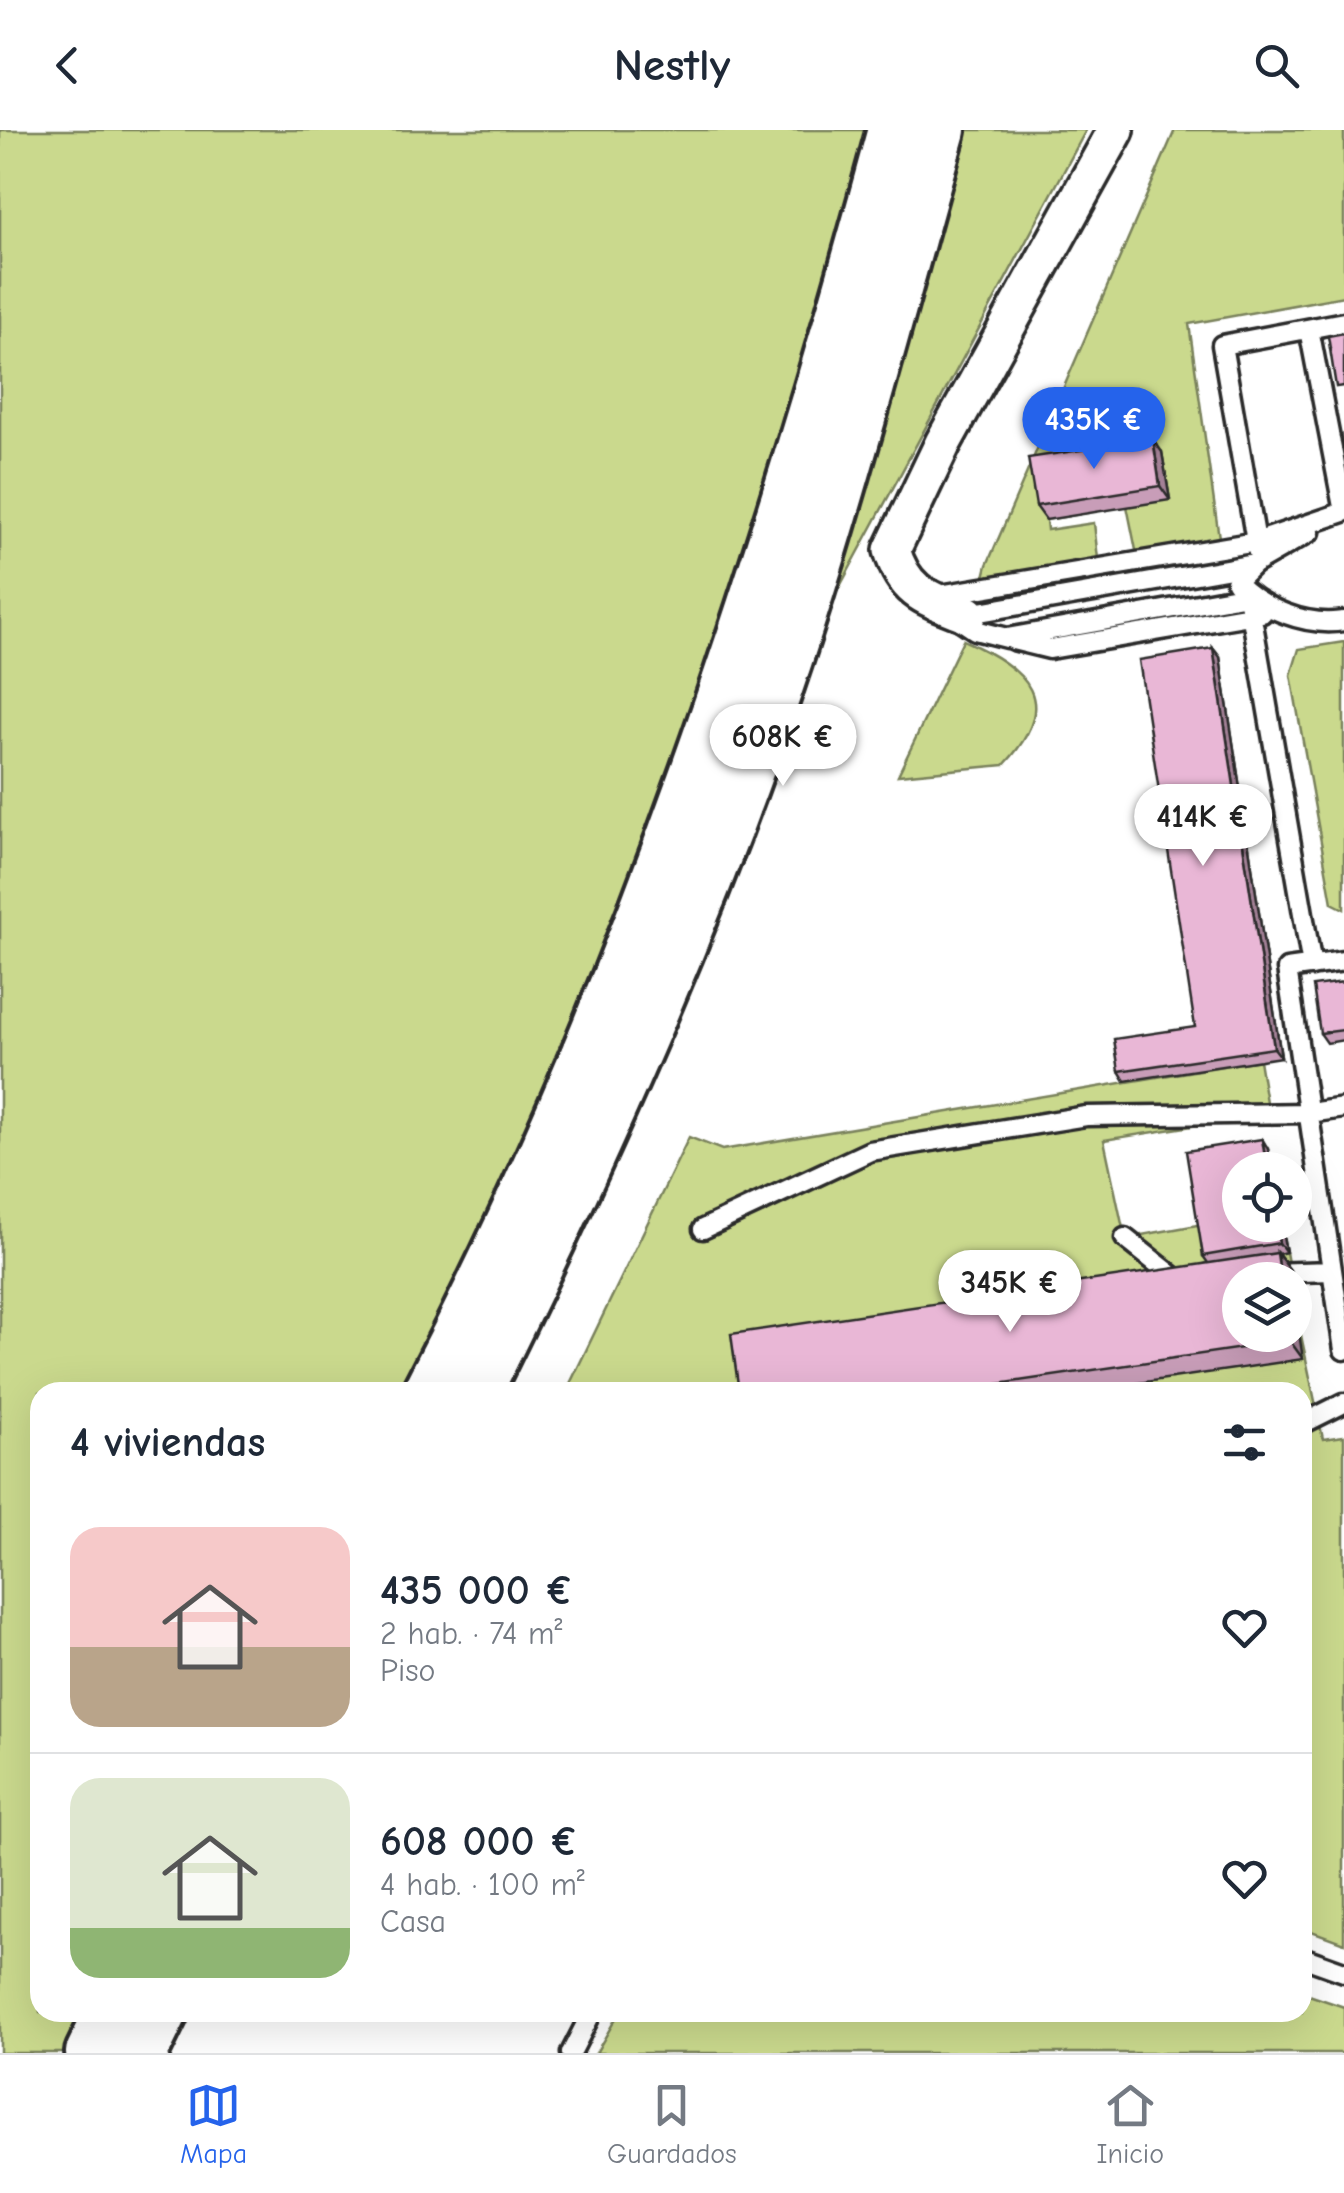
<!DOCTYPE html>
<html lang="es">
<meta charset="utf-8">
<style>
:root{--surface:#fff;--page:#f2f2f3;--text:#1f2937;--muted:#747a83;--line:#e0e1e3;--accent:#2563eb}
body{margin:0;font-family:"Comic Neue",sans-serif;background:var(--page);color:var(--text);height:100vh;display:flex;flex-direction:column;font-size:38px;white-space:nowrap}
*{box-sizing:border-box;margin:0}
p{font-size:32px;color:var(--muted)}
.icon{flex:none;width:55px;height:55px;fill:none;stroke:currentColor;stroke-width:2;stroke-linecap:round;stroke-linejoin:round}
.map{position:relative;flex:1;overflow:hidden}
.panel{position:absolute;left:30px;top:1252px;width:1282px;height:640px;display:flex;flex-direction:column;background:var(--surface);border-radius:30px;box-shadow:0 10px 40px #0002}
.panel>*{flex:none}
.buttons{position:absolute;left:1222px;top:1022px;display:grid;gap:20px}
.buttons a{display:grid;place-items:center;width:90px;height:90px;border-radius:50%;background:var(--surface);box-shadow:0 10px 40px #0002;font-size:50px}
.price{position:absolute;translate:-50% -85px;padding:0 22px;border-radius:35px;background:#fff;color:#222;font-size:32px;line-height:65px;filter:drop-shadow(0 2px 5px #0008)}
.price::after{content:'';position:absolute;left:50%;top:60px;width:30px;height:22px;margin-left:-15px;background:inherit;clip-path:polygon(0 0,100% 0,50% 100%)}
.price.selected{background:var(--accent);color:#fff}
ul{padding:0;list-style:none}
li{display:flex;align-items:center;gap:30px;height:250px;padding:0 40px}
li+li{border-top:2px solid var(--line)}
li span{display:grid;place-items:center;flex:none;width:280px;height:200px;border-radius:30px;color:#555}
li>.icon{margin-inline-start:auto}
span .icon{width:120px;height:120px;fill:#fffc;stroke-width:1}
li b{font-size:42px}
h2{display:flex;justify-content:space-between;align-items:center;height:120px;padding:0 40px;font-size:42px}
header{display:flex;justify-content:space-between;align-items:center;height:130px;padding:0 40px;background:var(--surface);font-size:45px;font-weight:600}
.dock{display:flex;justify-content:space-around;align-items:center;height:140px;border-top:2px solid var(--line);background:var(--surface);font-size:28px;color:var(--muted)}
.dock a{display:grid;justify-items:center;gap:5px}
.dock .selected{color:var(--accent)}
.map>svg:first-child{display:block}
.green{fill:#cad98d;stroke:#7a825c;stroke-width:2.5}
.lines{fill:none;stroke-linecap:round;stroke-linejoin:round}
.lane-casing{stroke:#2b2b2b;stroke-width:25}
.street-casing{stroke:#2b2b2b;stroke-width:42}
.secondary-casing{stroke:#2b2b2b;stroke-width:58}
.lane{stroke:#fff;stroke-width:18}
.street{stroke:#fff;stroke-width:35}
.secondary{stroke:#fff;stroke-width:50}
.wall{fill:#c89db8;stroke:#2b2b2b;stroke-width:2.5}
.shaded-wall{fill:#a38096;stroke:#2b2b2b;stroke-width:2.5}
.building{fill:#e9b7d6;stroke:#2b2b2b;stroke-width:2.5}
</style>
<header><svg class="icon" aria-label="back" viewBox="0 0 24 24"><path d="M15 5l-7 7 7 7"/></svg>Nestly<svg class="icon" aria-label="search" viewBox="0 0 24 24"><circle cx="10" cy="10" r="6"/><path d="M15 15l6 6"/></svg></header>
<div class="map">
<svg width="1344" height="1923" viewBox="0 0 1344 1923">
<rect width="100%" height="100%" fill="#fff"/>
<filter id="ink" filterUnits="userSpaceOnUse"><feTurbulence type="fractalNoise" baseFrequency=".01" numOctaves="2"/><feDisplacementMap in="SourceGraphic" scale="20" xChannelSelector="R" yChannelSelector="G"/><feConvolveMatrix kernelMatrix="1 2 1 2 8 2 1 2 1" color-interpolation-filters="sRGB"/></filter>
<g filter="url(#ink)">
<path class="green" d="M0 0H869L799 255 668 667 540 975 402 1262H40V1882L87 1883 67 1923H0Z
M961 0H1086L831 473Z
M1175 0H1344V166L1189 194 1220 415 1138 430 1127 376 1046 390 1047 400 1094 393 1099 438 981 459 987 435Z
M963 510C1029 539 1063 572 1004 635L898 645Z
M1344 512V779L1332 773 1291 545 1299 519Z
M1259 930 1268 984 1104 1010 1125 1108 1203 1094 1210 1135 1286 1122 1291 1150H1240V1205H1295V1177L1323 1309 1344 1306V1813L1303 1798 1302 1262H566L689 1007 722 1020Z
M1303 1863 1344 1877V1923H596L619 1883 1302 1882Z"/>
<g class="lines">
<defs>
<path id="lane" d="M1258 423 1222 215 1344 192
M1254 434 1310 402
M940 465 1256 412 1344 382 1309 199
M968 484 1254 434 1236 452C1261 479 1307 497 1344 491
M954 486 975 500 1007 508 1248 465 1312 836
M1013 510 1050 519 1262 483
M1344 831 1287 839 1344 1220
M703 1099 870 1021 1086 986 1309 983 1344 978
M1125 1108 1183 1154
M1268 1143 1332 1141
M1302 1294 1344 1273
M1302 1827 1344 1842
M571 1923 592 1882"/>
<path id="street" d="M968 484C927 468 905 464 892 420L943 313 1116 0"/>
<path id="secondary" d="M428 1262C637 863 776 434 893 0
M476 1262C599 1014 713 760 798 495 850 332 894 165 940 0
M91 1923 111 1882
M142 1923 162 1882"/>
</defs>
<use href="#lane" class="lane-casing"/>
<use href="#street" class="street-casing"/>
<use href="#secondary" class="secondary-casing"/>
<use href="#lane" class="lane"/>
<use href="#street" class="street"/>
<use href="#secondary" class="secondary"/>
</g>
<path class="wall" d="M1162 322 1170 370 1046 390 1036 376Z
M1220 527 1281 927 1125 951 1119 941 1195 897Z
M1344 852V910L1327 913 1320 903Z
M1262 1009 1268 1019 1286 1122 1278 1124 1290 1140 1295 1205 1303 1229 1076 1262H739L1208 1133 1203 1126Z"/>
<path class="shaded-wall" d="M1153 309 1162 322 1170 370 1160 356Z
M1213 518 1220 527 1281 927 1274 918Z
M1262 1009 1268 1019 1272 1040H1267Z
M1276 1095H1281L1286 1122 1279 1113Z
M1277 1123 1290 1140 1291 1150H1281Z
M1295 1177 1303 1229 1290 1211V1205H1295Z"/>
<path class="building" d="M1344 203V256L1336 257 1328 206Z
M1153 309 1160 356 1036 376 1028 328Z
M1213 518 1274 918 1119 941 1114 909 1195 897 1139 530Z
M1344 852V900L1320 903 1313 856Z
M1262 1009 1267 1040H1240V1095H1276L1279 1113 1203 1126 1186 1021Z
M1277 1123 1281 1150H1240V1205H1290V1211L944 1262H739L731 1204Z"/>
</g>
</svg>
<div class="buttons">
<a><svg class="icon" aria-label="locate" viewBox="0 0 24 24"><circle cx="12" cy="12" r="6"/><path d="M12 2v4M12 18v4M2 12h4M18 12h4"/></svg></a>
<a><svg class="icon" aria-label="layers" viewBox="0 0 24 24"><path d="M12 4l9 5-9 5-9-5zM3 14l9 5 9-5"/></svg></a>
</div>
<b class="price selected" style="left:1094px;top:342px">435K €</b>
<b class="price" style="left:783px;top:659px">608K €</b>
<b class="price" style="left:1203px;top:739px">414K €</b>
<b class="price" style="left:1010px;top:1205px">345K €</b>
<section class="panel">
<h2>4 viviendas<svg class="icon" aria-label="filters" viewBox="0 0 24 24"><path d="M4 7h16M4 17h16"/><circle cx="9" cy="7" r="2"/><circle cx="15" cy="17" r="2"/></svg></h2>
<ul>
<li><span style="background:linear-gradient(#f6c9c9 60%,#b9a48a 0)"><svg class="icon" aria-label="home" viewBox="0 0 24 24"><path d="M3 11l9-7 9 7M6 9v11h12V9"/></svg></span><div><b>435 000 €</b><p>2 hab. · 74 m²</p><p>Piso</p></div><svg class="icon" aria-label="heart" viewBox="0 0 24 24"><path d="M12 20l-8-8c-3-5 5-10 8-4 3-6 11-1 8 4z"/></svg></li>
<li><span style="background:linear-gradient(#dfe7d0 75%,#8fb573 0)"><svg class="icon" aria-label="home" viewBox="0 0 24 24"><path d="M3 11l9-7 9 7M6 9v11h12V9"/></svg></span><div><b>608 000 €</b><p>4 hab. · 100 m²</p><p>Casa</p></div><svg class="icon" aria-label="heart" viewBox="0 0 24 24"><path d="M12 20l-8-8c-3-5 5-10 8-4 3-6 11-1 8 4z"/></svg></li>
</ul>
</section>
</div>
<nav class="dock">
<a class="selected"><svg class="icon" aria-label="map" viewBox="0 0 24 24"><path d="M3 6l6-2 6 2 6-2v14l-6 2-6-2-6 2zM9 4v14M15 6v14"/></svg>Mapa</a>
<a><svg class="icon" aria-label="saved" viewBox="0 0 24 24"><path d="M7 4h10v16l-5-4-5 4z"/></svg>Guardados</a>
<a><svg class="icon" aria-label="home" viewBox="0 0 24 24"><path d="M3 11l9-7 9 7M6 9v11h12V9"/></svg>Inicio</a>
</nav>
